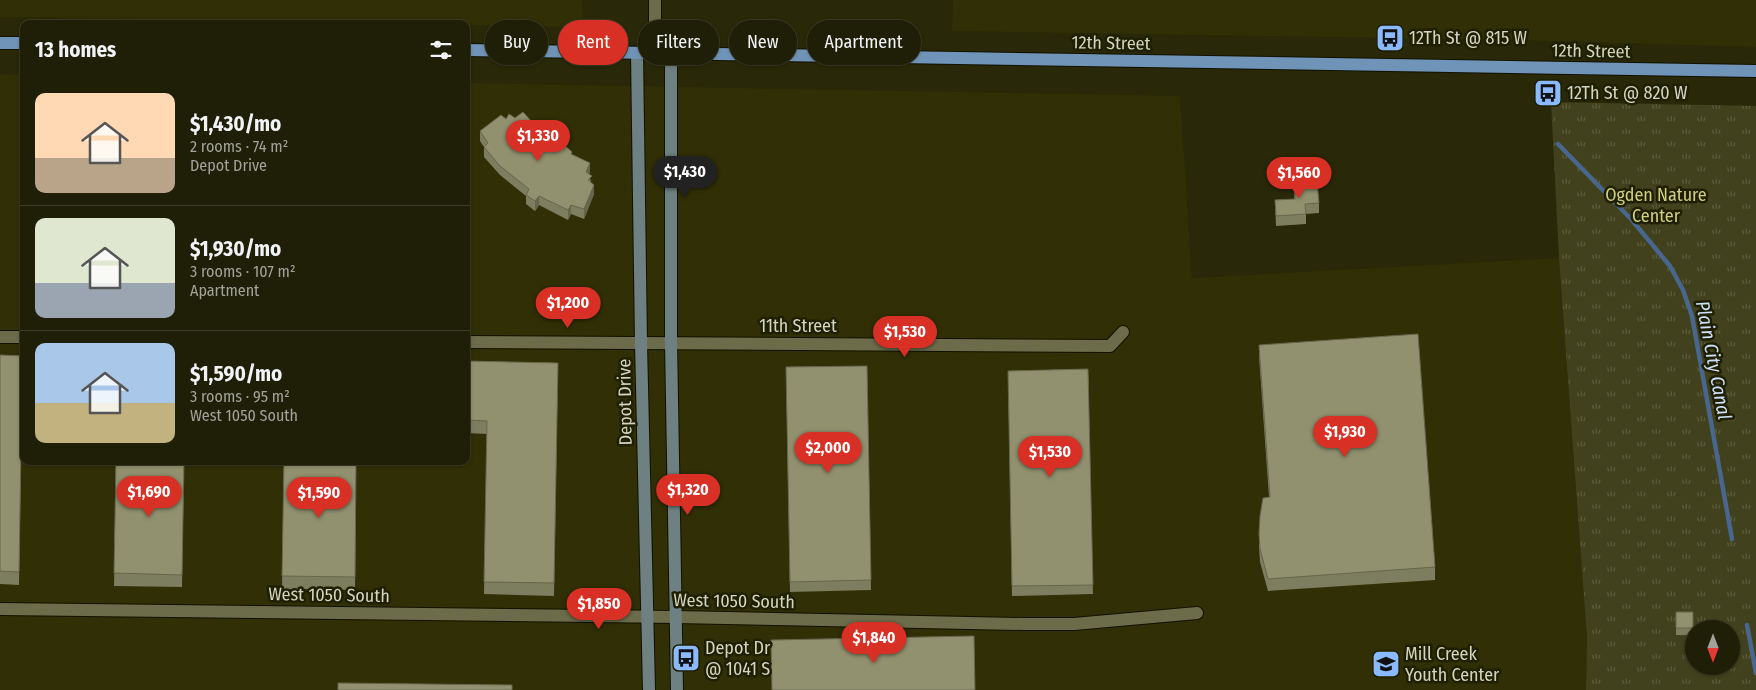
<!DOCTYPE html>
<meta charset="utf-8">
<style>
:root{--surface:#1f1e06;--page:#2c2b14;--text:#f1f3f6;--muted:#a1a29b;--line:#3c3c28;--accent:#d93025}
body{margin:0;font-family:"Fira Sans Condensed",sans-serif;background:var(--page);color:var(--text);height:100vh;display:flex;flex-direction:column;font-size:19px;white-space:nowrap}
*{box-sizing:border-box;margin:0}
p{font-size:16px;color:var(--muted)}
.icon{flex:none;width:28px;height:28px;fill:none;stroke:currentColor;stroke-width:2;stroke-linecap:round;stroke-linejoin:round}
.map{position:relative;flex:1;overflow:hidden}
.drawer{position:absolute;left:20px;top:20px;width:450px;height:445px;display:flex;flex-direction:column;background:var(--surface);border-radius:10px;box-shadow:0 1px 4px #0004,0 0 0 1px var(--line)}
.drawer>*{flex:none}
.guide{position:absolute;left:485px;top:20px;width:475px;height:45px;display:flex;gap:10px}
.needle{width:32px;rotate:180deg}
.controls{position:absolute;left:1685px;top:620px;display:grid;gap:10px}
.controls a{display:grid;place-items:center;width:55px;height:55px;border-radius:50%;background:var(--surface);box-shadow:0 1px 4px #0004,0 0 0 1px var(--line);font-size:25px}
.price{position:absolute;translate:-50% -42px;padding:0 11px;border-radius:18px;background:var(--accent);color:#fff;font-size:16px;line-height:32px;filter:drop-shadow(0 1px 2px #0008)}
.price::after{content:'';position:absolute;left:50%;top:30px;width:15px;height:11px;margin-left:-8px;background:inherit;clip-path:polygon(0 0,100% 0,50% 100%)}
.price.selected{background:#222;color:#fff}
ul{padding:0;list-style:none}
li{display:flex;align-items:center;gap:15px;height:125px;padding:0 15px}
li+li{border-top:1px solid var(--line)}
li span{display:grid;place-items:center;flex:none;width:140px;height:100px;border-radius:10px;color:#555}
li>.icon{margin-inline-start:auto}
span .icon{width:60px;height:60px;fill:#fffc;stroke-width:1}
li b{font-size:21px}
h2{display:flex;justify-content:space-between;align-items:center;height:60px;padding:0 15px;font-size:21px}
.tag{padding:0 18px;border-radius:22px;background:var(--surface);box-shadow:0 1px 4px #0004,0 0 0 1px var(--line);font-size:18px;line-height:45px}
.tag.selected{background:var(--accent);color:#fff}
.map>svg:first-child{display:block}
.built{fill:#302f05}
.park{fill:url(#park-tufts);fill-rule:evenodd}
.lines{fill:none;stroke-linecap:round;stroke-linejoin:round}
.stream{stroke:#48668e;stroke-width:4.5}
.street-casing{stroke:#110;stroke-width:14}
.secondary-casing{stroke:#110;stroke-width:14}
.primary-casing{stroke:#110;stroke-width:14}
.street{stroke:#6c6c4b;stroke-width:12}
.secondary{stroke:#6e8081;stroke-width:12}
.primary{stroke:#7094b7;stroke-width:12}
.wall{fill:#7d7d5f}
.shaded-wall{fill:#66664e}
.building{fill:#91916f;stroke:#66664e}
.labels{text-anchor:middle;stroke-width:5;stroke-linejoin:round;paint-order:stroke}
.poi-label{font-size:18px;fill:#d3d4c2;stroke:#1f1f01;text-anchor:start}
.street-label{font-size:18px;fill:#d3d4c2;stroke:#1f1f01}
.park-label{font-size:18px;fill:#cfcf7f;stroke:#1f1f01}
.water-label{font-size:19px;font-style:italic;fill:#cee1fb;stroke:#1f1f01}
</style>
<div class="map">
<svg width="1756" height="690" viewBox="0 0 1756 690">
<defs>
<pattern id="park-tufts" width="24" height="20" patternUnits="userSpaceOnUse" patternTransform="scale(1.25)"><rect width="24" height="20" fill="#41411d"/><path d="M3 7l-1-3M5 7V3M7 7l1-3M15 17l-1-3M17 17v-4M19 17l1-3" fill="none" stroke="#5c5c3c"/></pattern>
</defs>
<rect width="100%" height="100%" fill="#292808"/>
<path class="built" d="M0 0H582L584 27 466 25V24L0 17Z
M953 0H1756V47L1512 40 952 31Z
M0 74 24 75V461H466V83L1180 96 1192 278 1559 258 1587 638 1586 690H0Z"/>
<path class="park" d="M1551 102 1756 106V690H1586L1587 638 1559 258ZM1694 629H1731V666H1694Z"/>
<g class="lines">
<path class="stream" d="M1558 144 1631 219 1670 266 1683 290 1692 316 1732 539
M1747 625 1756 673"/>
<defs>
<path id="street" d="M655 0V53
M0 337H24
M466 342 1110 346 1123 332
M0 609 676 617 1024 624H1074L1197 613"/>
<path id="secondary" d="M637 53 641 343 649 690
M671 53V342L677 690"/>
<path id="primary" d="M0 43H24
M466 50 1756 71"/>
</defs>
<use href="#street" class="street-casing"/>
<use href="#secondary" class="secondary-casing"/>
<use href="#primary" class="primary-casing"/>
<use href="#street" class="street"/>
<use href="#secondary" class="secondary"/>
<use href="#primary" class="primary"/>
</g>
<path class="wall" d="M515 118 542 133 559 148 572 155 590 172 589 174 594 194 584 219 571 214 568 220 539 205 535 211 526 204V196L500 175 484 157V147L480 141V131L506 119Z
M1294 179 1308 183 1319 203V213L1306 214V224L1276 226 1275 200 1294 199Z
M1259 345 1435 567V580L1268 591 1260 562 1259 547 1260 516 1269 497 1259 357Z
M0 355 24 356V396H22L19 585 0 584Z
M466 361 558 363 554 596 484 594 487 434 466 433Z
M867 366 871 590 790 592 786 367Z
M1088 369 1093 594 1012 596 1008 371Z
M116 461H184L182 587 114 586Z
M284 461H356L355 590 282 589Z
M1676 612H1693V635H1676Z"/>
<path class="shaded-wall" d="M590 163V172L586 182V172Z
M594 185V194L584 219V209Z
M539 196V205L535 211V201Z
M571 205V214L568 220V210Z"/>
<path class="building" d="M523 112 542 133 559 148 563 144 572 152 571 154 590 163 586 172 592 176 588 180 594 185 584 209 571 205 568 210 539 196 535 201 526 195 529 189 500 166 484 147 488 143 480 131 501 115 506 119 509 114 515 118Z
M1308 178V183L1317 182 1319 203 1305 204 1306 214 1276 216 1275 200 1295 199 1294 179Z
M1418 334 1435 567 1268 579 1260 549 1259 534 1260 516 1263 498 1270 497 1259 345Z
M0 355 24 356V384H22L19 572 0 571Z
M466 361 558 363 554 583 484 582 487 421 466 420Z
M867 366 871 580 790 582 786 367Z
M1088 369 1093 585 1012 586 1008 371Z
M116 461H184L182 575 114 573Z
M284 461H356L355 577 282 576Z
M1676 612H1693V628H1676Z
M974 636 975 690H772L771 640Z
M338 683 512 685V690H338Z"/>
<defs>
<symbol id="bus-square" viewBox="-11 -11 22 22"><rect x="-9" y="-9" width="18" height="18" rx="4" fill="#8abafc" stroke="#1f1f01"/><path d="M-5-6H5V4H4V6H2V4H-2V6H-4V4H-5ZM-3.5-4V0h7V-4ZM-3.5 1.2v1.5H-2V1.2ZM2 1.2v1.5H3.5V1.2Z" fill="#111"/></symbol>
<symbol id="school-square" viewBox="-11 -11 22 22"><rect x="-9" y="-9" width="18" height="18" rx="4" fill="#8abafc" stroke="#1f1f01"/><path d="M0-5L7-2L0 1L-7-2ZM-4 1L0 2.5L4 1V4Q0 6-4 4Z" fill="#111"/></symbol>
</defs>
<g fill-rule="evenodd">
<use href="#bus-square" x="1374" y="22" width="32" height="32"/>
<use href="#bus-square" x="1532" y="77" width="32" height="32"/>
<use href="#bus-square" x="670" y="642" width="32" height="32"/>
<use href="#school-square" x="1370" y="648" width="32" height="32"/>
</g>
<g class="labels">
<g class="poi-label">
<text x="1409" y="44">12Th St @ 815 W</text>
<text x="1567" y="99">12Th St @ 820 W</text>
<text x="705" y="654">Depot Dr<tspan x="705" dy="21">@ 1041 S</tspan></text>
<text x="1405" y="660">Mill Creek<tspan x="1405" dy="21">Youth Center</tspan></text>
</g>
<g class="street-label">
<text transform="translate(1111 43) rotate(1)" y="6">12th Street</text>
<text transform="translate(1591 51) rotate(1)" y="6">12th Street</text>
<text x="798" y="332">11th Street</text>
<text transform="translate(625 402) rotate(-91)" y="6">Depot Drive</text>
<text transform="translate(329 595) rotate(1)" y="6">West 1050 South</text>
<text transform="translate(734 601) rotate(1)" y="6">West 1050 South</text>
</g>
<g class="park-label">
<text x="1656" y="201">Ogden Nature<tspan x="1656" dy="21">Center</tspan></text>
</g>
<g class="water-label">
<text transform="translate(1714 360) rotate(79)" y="7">Plain City Canal</text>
</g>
</g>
</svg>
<div class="controls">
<a><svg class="needle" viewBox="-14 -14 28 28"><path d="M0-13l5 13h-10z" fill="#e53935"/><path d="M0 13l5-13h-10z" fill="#a1a29b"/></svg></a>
</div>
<b class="price" style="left:538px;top:162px">$1,330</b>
<b class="price selected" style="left:685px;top:198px">$1,430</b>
<b class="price" style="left:1299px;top:199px">$1,560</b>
<b class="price" style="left:568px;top:329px">$1,200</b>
<b class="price" style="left:905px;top:358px">$1,530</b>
<b class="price" style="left:1345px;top:458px">$1,930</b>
<b class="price" style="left:828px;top:474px">$2,000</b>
<b class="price" style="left:1050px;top:478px">$1,530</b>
<b class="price" style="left:688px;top:516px">$1,320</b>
<b class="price" style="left:149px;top:518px">$1,690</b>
<b class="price" style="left:319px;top:519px">$1,590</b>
<b class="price" style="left:599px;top:630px">$1,850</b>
<b class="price" style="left:874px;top:664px">$1,840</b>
<div class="guide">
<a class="tag">Buy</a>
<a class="tag selected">Rent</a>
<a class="tag">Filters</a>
<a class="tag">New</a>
<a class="tag">Apartment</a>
</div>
<section class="drawer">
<h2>13 homes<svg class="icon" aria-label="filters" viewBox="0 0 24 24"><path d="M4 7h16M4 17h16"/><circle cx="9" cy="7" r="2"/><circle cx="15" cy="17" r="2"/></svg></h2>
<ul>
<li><span style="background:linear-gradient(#ffd9b3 65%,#b9a48a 0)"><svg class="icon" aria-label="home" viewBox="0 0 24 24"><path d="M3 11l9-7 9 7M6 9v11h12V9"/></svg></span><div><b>$1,430/mo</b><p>2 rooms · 74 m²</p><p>Depot Drive</p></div></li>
<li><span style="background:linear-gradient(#dfe7d0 65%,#9aa5b1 0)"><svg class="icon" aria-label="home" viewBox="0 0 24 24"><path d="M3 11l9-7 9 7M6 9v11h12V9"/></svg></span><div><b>$1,930/mo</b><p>3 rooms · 107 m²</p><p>Apartment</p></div></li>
<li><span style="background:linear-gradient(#a9c7e8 60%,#c2b280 0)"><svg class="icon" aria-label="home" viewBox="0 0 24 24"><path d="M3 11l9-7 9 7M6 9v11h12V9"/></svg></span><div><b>$1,590/mo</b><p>3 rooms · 95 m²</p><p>West 1050 South</p></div></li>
</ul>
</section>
</div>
